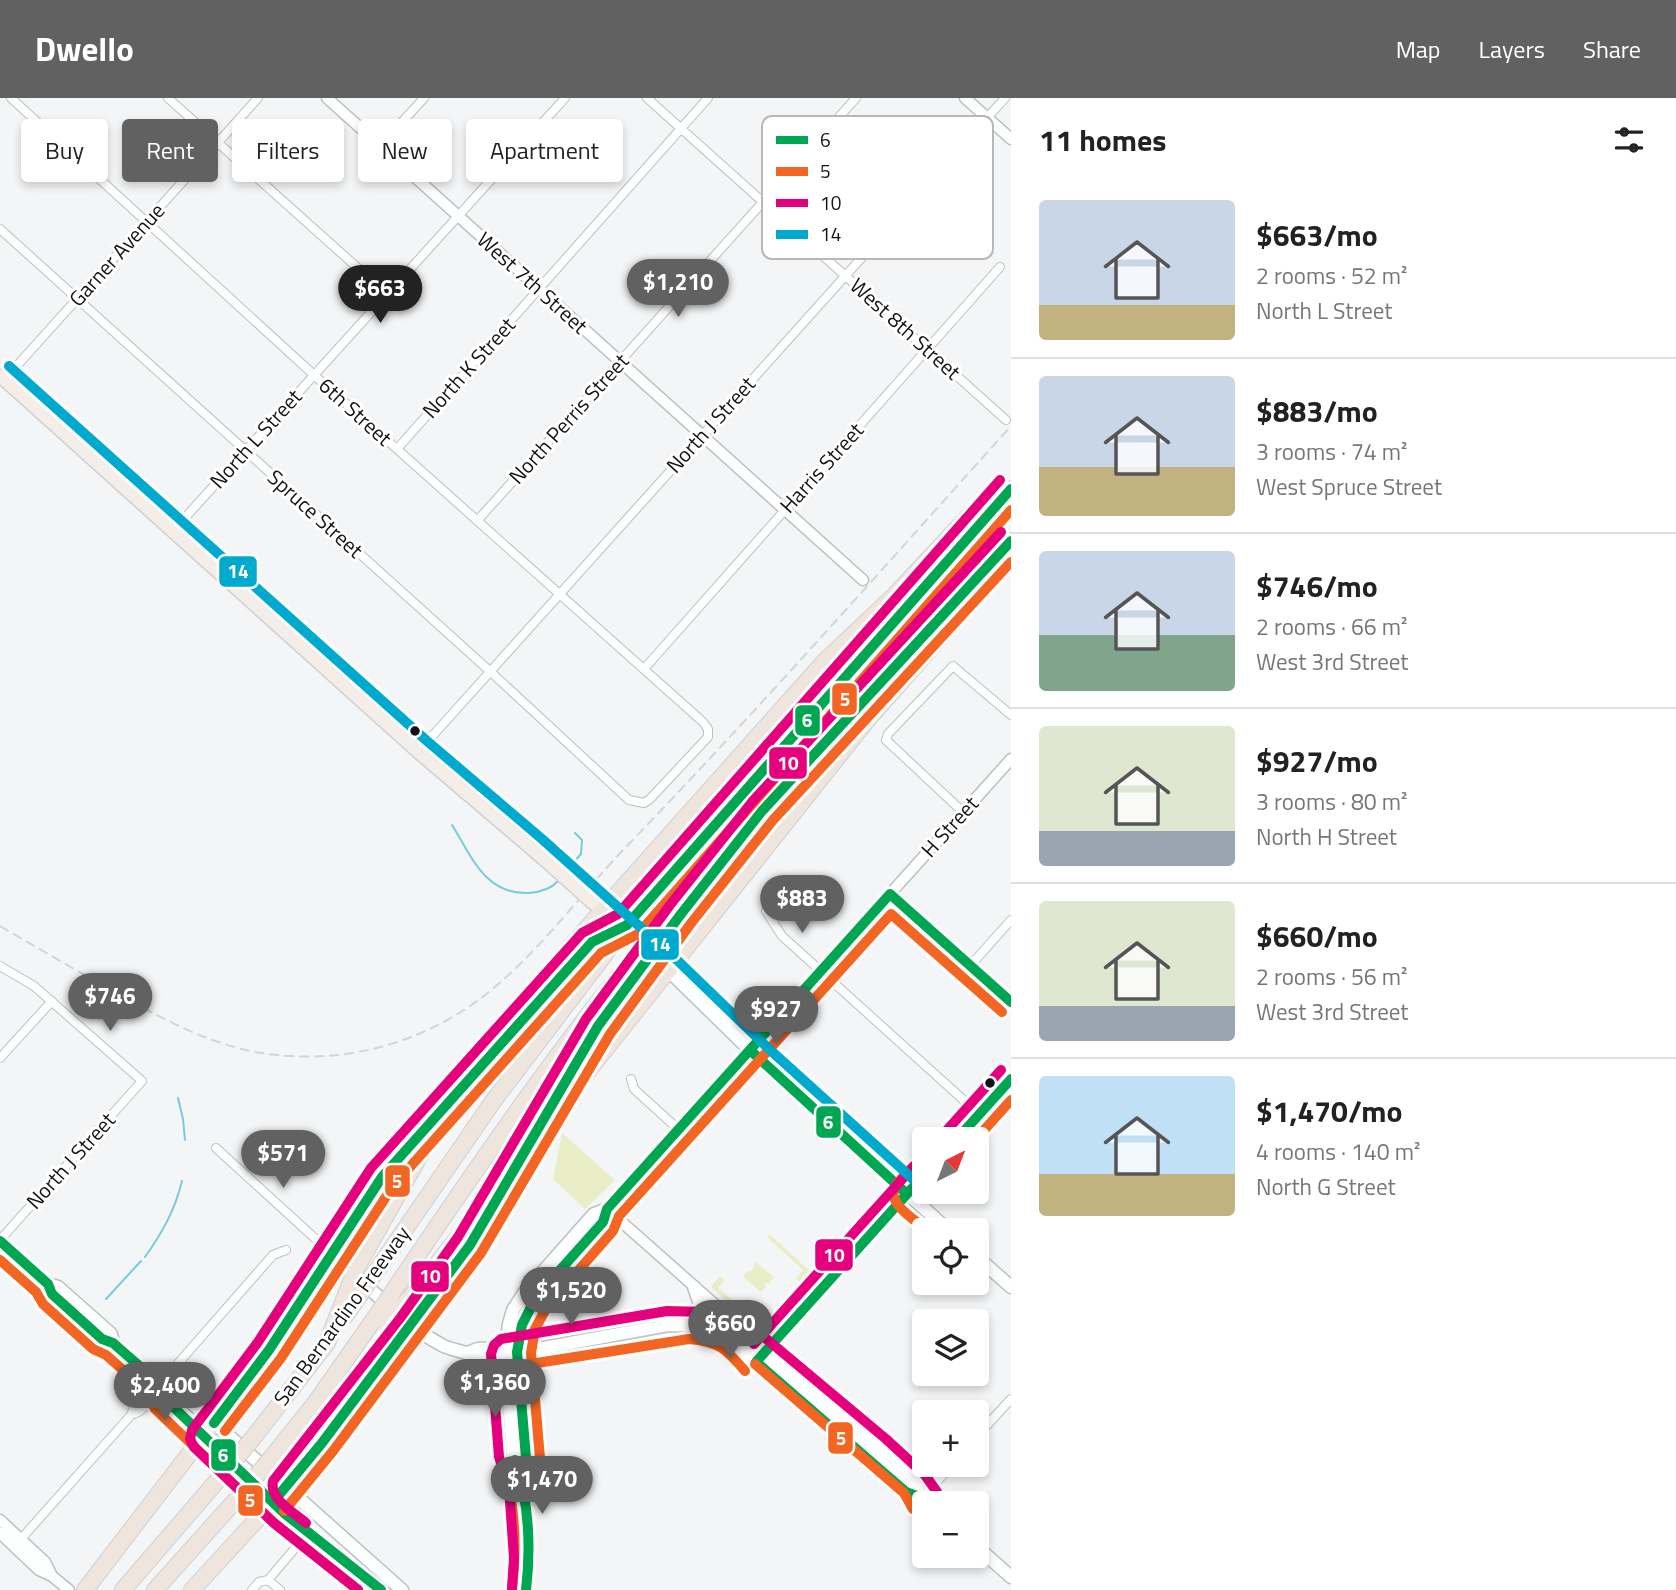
<!DOCTYPE html>
<meta charset="utf-8">
<style>
:root{--surface:#fff;--page:#f6f6f6;--text:#222;--muted:#767676;--line:#e0e0e0;--accent:#616162}
body{margin:0;font-family:"Titillium Web",sans-serif;background:var(--page);color:var(--text);height:100vh;display:flex;flex-direction:column;font-size:26px;white-space:nowrap}
*{box-sizing:border-box;margin:0}
p{font-size:23px;color:var(--muted)}
.icon{flex:none;width:38px;height:38px;fill:none;stroke:currentColor;stroke-width:2;stroke-linecap:round;stroke-linejoin:round}
.map{position:relative;flex:1;overflow:hidden}
.drawer{display:flex;flex-direction:column;background:var(--surface);width:665px}
.drawer>*{flex:none}
.guide{position:absolute;left:21px;top:21px;width:665px;height:63px;display:flex;gap:14px}
.needle{width:46px;rotate:42deg}
.fabs{position:absolute;left:912px;top:1029px;display:grid;gap:14px}
.fabs a{display:grid;place-items:center;width:77px;height:77px;border-radius:7px;background:var(--surface);box-shadow:0 4px 10px #0003;font-size:35px}
.price{position:absolute;translate:-50% -60px;padding:0 16px;border-radius:24px;background:var(--accent);color:#fff;font-size:23px;line-height:46px;filter:drop-shadow(0 2px 4px #0008)}
.price::after{content:'';position:absolute;left:50%;top:42px;width:21px;height:16px;margin-left:-10px;background:inherit;clip-path:polygon(0 0,100% 0,50% 100%)}
.price.current{background:#222;color:#fff}
ul{padding:0;list-style:none}
li{display:flex;align-items:center;gap:21px;height:175px;padding:0 28px}
li+li{border-top:2px solid var(--line)}
li span{display:grid;place-items:center;flex:none;width:196px;height:140px;border-radius:7px;color:#555}
li>.icon{margin-inline-start:auto}
span .icon{width:84px;height:84px;fill:#fffc;stroke-width:1}
li b{font-size:30px}
h2{display:flex;justify-content:space-between;align-items:center;height:84px;padding:0 28px;font-size:30px}
.tag{padding:0 24px;border-radius:7px;background:var(--surface);box-shadow:0 4px 10px #0003;font-size:24px;line-height:63px}
.tag.current{background:var(--accent);color:#fff}
header{display:flex;align-items:center;gap:42px;box-sizing:border-box;height:98px;padding:0 35px;background:var(--accent);color:#fff}
header strong{font-size:33px}
nav{display:flex;gap:38px;margin-inline-start:auto;font-size:24px}
main{display:flex;flex:1;min-height:0}
.map>svg:first-child{display:block}
.green{fill:#e9eec7}
.water{fill:#77cbdd}
.lines{fill:none;stroke-linecap:round;stroke-linejoin:round}
.stream{stroke:#77cbdd;stroke-width:2}
.minor-casing{stroke:#bebfc0;stroke-width:10}
.tertiary-casing{stroke:#bebfc0;stroke-width:13}
.secondary-casing{stroke:#bebfc0;stroke-width:15}
.primary-casing{stroke:#d0d0d1;stroke-width:15}
.motorway-casing{stroke:#d0d0d1;stroke-width:18}
.minor{stroke:#fdfefe;stroke-width:8}
.tertiary{stroke:#fdfefe;stroke-width:10}
.secondary{stroke:#fdfefe;stroke-width:12}
.primary{stroke:#f4eeeb;stroke-width:12}
.motorway{stroke:#eee5de;stroke-width:16}
.rail{stroke:#d4d5d5;stroke-width:2;stroke-dasharray:10 5;stroke-linecap:butt}
.primary-bridge-casing{stroke:#d0d0d1;stroke-width:15;stroke-linecap:butt}
.motorway-bridge-casing{stroke:#d0d0d1;stroke-width:18;stroke-linecap:butt}
.primary-bridge{stroke:#f4eeeb;stroke-width:12}
.motorway-bridge{stroke:#eee5de;stroke-width:16}
.bus-1-casing{stroke:#fff;stroke-width:16}
.bus-2-casing{stroke:#fff;stroke-width:16}
.bus-3-casing{stroke:#fff;stroke-width:16}
.bus-4-casing{stroke:#fff;stroke-width:16}
.bus-1{stroke:#00a651;stroke-width:10}
.bus-2{stroke:#f26522;stroke-width:10}
.bus-3{stroke:#e5007d;stroke-width:10}
.bus-4{stroke:#00a9ce;stroke-width:10}
.bus-dot{fill:#121213;stroke:#fff;stroke-width:2.5}
.labels{text-anchor:middle;stroke-width:6;stroke-linejoin:round;paint-order:stroke}
.street-label{font-size:21px;fill:#121213;stroke:#fff}
.key{fill:#fff;stroke:#b8b8b8;stroke-width:2}
.key-label{font-size:19px;fill:#121213}
.line-badge{stroke:#fff;stroke-width:2.5}
.badge-label{font-size:19px;text-anchor:middle;font-weight:bold;fill:#fff}
</style>
<header>
<strong>Dwello</strong>
<nav><a>Map</a><a>Layers</a><a>Share</a></nav>
</header>
<main>
<div class="map">
<svg width="1011" height="1492" viewBox="0 0 1011 1492">
<rect width="100%" height="100%" fill="#f4f5f6"/>
<path class="green" d="M562 1035 615 1082 585 1111 553 1081Z
M769 1136 813 1176 807 1179 802 1192 763 1233 754 1225 762 1217 773 1221 801 1186 796 1180 803 1172 767 1139Z
M755 1164 774 1179 769 1186 764 1185 766 1189 761 1194 743 1179 746 1174 752 1173Z
M720 1178 725 1182 718 1190 750 1217 749 1218 744 1214 741 1216 711 1189Z"/>
<path class="water" d="M274 1212 281 1215 226 1295 219 1297 215 1292Z"/>
<g class="lines">
<path class="stream" d="M452 727C472 759 485 797 529 795 541 794 551 791 558 783
M566 773 581 756 582 742 575 735
M178 1000 183 1021 185 1042
M145 1159C162 1135 175 1112 182 1083
M106 1201 141 1163"/>
<defs>
<path id="minor" d="M168 0 388 197
M647 0 1006 322
M380 48 424 0
M0 131 493 576 629 702 644 705 650 701 708 639V631L703 624 314 277 11 0
M4 282 258 0
M397 351 708 0
M477 423 856 0
M173 433 565 0
M644 571 1000 169
M418 654 1005 0
M963 714 886 642 888 636 953 568 1011 617
M766 813 782 838 979 1016
M0 868 34 888 142 983 0 1142
M970 868 1011 822
M0 960 52 903
M631 981 634 991 678 1031
M957 1041 1011 981
M216 1050 331 1155
M763 1257 924 1077
M131 1317C146 1313 152 1299 160 1286L273 1157 286 1152
M976 1339 1011 1301
M922 1400 952 1367
M21 1441 131 1317C136 1303 146 1295 157 1288
M268 1482 280 1492
M252 1492 259 1484 268 1482 308 1435"/>
<path id="tertiary" d="M327 0 863 482
M965 0 1011 41
M1011 661 890 796 1011 904
M607 1111 729 1219 741 1236
M0 1422 45 1464 52 1478
M0 1435 39 1472 52 1478 69 1492"/>
<path id="secondary" d="M668 872 759 961 948 1132
M0 1143 48 1186 52 1196 102 1241 113 1245 160 1286 165 1301 284 1415 381 1492
M331 1155C362 1182 405 1228 440 1246 448 1251 457 1252 466 1255 483 1261 489 1268 505 1255
M976 1158 1011 1189
M48 1186 58 1189 101 1227 111 1236 113 1245
M690 1226 702 1212 694 1189
M729 1236 756 1264 906 1394 925 1403
M467 1255 478 1251 497 1250 505 1255 527 1253 668 1227 705 1228 729 1236H741L877 1351 915 1386 922 1400
M160 1286 176 1291 402 1492
M522 1378 526 1360 517 1254 522 1227 536 1199 603 1124 607 1111 890 796
M976 1448 1011 1479
M526 1492 528 1460 523 1386 513 1357 505 1255 509 1226 513 1212 524 1195 594 1116 607 1111"/>
<path id="primary" d="M0 278 418 654 540 758"/>
<path id="motorway" d="M755 721 1011 443
M602 813 825 563 895 497 969 418 994 402
M473 976 592 844 623 829
M580 983 868 621 992 481 1003 460
M543 1022 612 908 762 713
M371 1144 415 1066
M379 1169 494 1002 627 827 1011 391
M398 1186C482 1062 566 939 663 824
M411 1199 482 1109
M253 1340 327 1245
M272 1359 316 1304 375 1220
M85 1492 269 1252 382 1079 446 1006
M123 1492 223 1376
M155 1492 243 1394
M192 1492 273 1404 322 1345 448 1178 470 1147 508 1084"/>
</defs>
<use href="#minor" class="minor-casing"/>
<use href="#tertiary" class="tertiary-casing"/>
<use href="#secondary" class="secondary-casing"/>
<use href="#primary" class="primary-casing"/>
<use href="#motorway" class="motorway-casing"/>
<use href="#minor" class="minor"/>
<use href="#tertiary" class="tertiary"/>
<use href="#secondary" class="secondary"/>
<use href="#primary" class="primary"/>
<use href="#motorway" class="motorway"/>
<path class="rail" d="M0 828C36 849 72 870 108 890 166 923 222 955 290 958 354 962 417 944 470 908 529 868 577 800 626 749 758 612 884 469 1011 328"/>
<defs>
<path id="primary-bridge" d="M540 758 658 863"/>
<path id="motorway-bridge" d="M415 1066 454 997 492 939 602 813
M482 1109 580 983
M375 1220 398 1186
M343 1221 379 1169
M386 1225 411 1199
M327 1245 356 1171 371 1144
M223 1376 253 1340
M243 1394 272 1359"/>
</defs>
<use href="#primary-bridge" class="primary-bridge-casing"/>
<use href="#motorway-bridge" class="motorway-bridge-casing"/>
<use href="#primary-bridge" class="primary-bridge"/>
<use href="#motorway-bridge" class="motorway-bridge"/>
<defs>
<path id="bus-1" d="M750 952 907 1096
M957 1041 1011 981
M924 1077 756 1264 906 1394 922 1400 928 1405
M0 1143 48 1186 52 1196 102 1241 113 1245 160 1286 165 1301 284 1415 381 1492
M214 1325 269 1252 382 1079 592 844 627 827 1011 391
M515 1362C529 1404 531 1449 526 1492
M522 1378 526 1360 517 1254 522 1227 536 1199 603 1124 607 1111 890 796 1011 904
M273 1404 322 1345 470 1147 598 928 681 816 762 713 1011 443"/>
<path id="bus-2" d="M976 1041 1011 1002
M914 1068C908 1074 899 1082 895 1089 886 1106 917 1123 927 1132
M0 1162 36 1194 43 1206 93 1251 106 1257 148 1294 155 1311 274 1425 358 1492
M755 1266 904 1395 913 1411 924 1414
M518 1268 689 1241C719 1243 727 1252 745 1273
M225 1333 281 1260 393 1088 601 855 638 836 1011 412
M503 1366C515 1406 517 1449 512 1491
M536 1381 540 1360 531 1255 535 1231 548 1207 613 1133 619 1118 891 816 1002 914
M284 1413 333 1353 481 1155 610 936 692 824 773 722 1011 464"/>
<path id="bus-3" d="M947 1032 1001 972
M754 1246 914 1068
M306 1425C293 1414 269 1401 273 1383L401 1219 458 1139 586 921 670 807 752 704 1001 434
M512 1491 514 1460 509 1389 499 1359 491 1256 494 1247 501 1241 667 1213 707 1214 731 1222 745 1223 886 1341 925 1377 937 1394
M358 1492 274 1425 194 1349 190 1341 192 1332 258 1244 371 1070 582 835 618 816 1000 382"/>
<path id="bus-4" d="M9 268 427 643 542 741 677 862 769 951 924 1091"/>
</defs>
<use href="#bus-1" class="bus-1-casing"/>
<use href="#bus-2" class="bus-2-casing"/>
<use href="#bus-3" class="bus-3-casing"/>
<use href="#bus-4" class="bus-4-casing"/>
<use href="#bus-1" class="bus-1"/>
<use href="#bus-2" class="bus-2"/>
<use href="#bus-3" class="bus-3"/>
<use href="#bus-4" class="bus-4"/>
</g>
<g class="bus-dot">
<circle cx="415" cy="633" r="6"/>
<circle cx="990" cy="985" r="6"/>
</g>
<g class="labels">
<g class="street-label">
<text transform="translate(117 157) rotate(-48)" y="7">Garner Avenue</text>
<text transform="translate(532 185) rotate(42)" y="7">West 7th Street</text>
<text transform="translate(905 231) rotate(42)" y="7">West 8th Street</text>
<text transform="translate(469 270) rotate(-48)" y="7">North K Street</text>
<text transform="translate(355 314) rotate(42)" y="7">6th Street</text>
<text transform="translate(569 321) rotate(-48)" y="7">North Perris Street</text>
<text transform="translate(711 327) rotate(-48)" y="7">North J Street</text>
<text transform="translate(256 341) rotate(-48)" y="7">North L Street</text>
<text transform="translate(822 370) rotate(-48)" y="7">Harris Street</text>
<text transform="translate(315 416) rotate(42)" y="7">Spruce Street</text>
<text transform="translate(950 729) rotate(-48)" y="7">H Street</text>
<text transform="translate(71 1063) rotate(-48)" y="7">North J Street</text>
<text transform="translate(342 1218) rotate(-54)" y="7">San Bernardino Freeway</text>
</g>
</g>
<rect x="762" y="18" width="231" height="143" rx="10" class="key"/>
<rect x="776" y="38" width="32" height="8" fill="#00a651"/>
<rect x="776" y="69" width="32" height="9" fill="#f26522"/>
<rect x="776" y="101" width="32" height="8" fill="#e5007d"/>
<rect x="776" y="132" width="32" height="9" fill="#00a9ce"/>
<g class="key-label">
<text x="820" y="49">6</text>
<text x="820" y="80">5</text>
<text x="820" y="112">10</text>
<text x="820" y="143">14</text>
</g>
<g class="line-badge">
<rect x="218" y="457" width="40" height="33" rx="7" fill="#00a9ce"/>
<rect x="831" y="584" width="27" height="34" rx="7" fill="#f26522"/>
<rect x="794" y="606" width="27" height="33" rx="7" fill="#00a651"/>
<rect x="768" y="648" width="40" height="34" rx="7" fill="#e5007d"/>
<rect x="640" y="830" width="40" height="33" rx="7" fill="#00a9ce"/>
<rect x="815" y="1007" width="27" height="34" rx="7" fill="#00a651"/>
<rect x="384" y="1066" width="27" height="34" rx="7" fill="#f26522"/>
<rect x="814" y="1140" width="40" height="34" rx="7" fill="#e5007d"/>
<rect x="410" y="1162" width="40" height="33" rx="7" fill="#e5007d"/>
<rect x="827" y="1323" width="27" height="34" rx="7" fill="#f26522"/>
<rect x="210" y="1340" width="27" height="34" rx="7" fill="#00a651"/>
<rect x="237" y="1386" width="27" height="33" rx="7" fill="#f26522"/>
</g>
<g class="badge-label">
<text x="238" y="480">14</text>
<text x="845" y="608">5</text>
<text x="807" y="629">6</text>
<text x="788" y="672">10</text>
<text x="660" y="853">14</text>
<text x="828" y="1031">6</text>
<text x="397" y="1090">5</text>
<text x="834" y="1164">10</text>
<text x="430" y="1185">10</text>
<text x="841" y="1347">5</text>
<text x="223" y="1364">6</text>
<text x="250" y="1409">5</text>
</g>
</svg>
<div class="fabs">
<a><svg class="needle" viewBox="-14 -14 28 28"><path d="M0-13l5 13h-10z" fill="#e53935"/><path d="M0 13l5-13h-10z" fill="#767676"/></svg></a>
<a><svg class="icon" aria-label="locate" viewBox="0 0 24 24"><circle cx="12" cy="12" r="6"/><path d="M12 2v4M12 18v4M2 12h4M18 12h4"/></svg></a>
<a><svg class="icon" aria-label="layers" viewBox="0 0 24 24"><path d="M12 4l9 5-9 5-9-5zM3 14l9 5 9-5"/></svg></a>
<a>+</a>
<a>−</a>
</div>
<b class="price" style="left:678px;top:221px">$1,210</b>
<b class="price current" style="left:380px;top:227px">$663</b>
<b class="price" style="left:802px;top:837px">$883</b>
<b class="price" style="left:110px;top:935px">$746</b>
<b class="price" style="left:776px;top:948px">$927</b>
<b class="price" style="left:283px;top:1092px">$571</b>
<b class="price" style="left:571px;top:1229px">$1,520</b>
<b class="price" style="left:730px;top:1262px">$660</b>
<b class="price" style="left:495px;top:1321px">$1,360</b>
<b class="price" style="left:165px;top:1324px">$2,400</b>
<b class="price" style="left:542px;top:1418px">$1,470</b>
<div class="guide">
<a class="tag">Buy</a>
<a class="tag current">Rent</a>
<a class="tag">Filters</a>
<a class="tag">New</a>
<a class="tag">Apartment</a>
</div>
</div>
<section class="drawer">
<h2>11 homes<svg class="icon" aria-label="filters" viewBox="0 0 24 24"><path d="M4 7h16M4 17h16"/><circle cx="9" cy="7" r="2"/><circle cx="15" cy="17" r="2"/></svg></h2>
<ul>
<li><span style="background:linear-gradient(#c9d6e8 75%,#c2b280 0)"><svg class="icon" aria-label="home" viewBox="0 0 24 24"><path d="M3 11l9-7 9 7M6 9v11h12V9"/></svg></span><div><b>$663/mo</b><p>2 rooms · 52 m²</p><p>North L Street</p></div></li>
<li><span style="background:linear-gradient(#c9d6e8 65%,#c2b280 0)"><svg class="icon" aria-label="home" viewBox="0 0 24 24"><path d="M3 11l9-7 9 7M6 9v11h12V9"/></svg></span><div><b>$883/mo</b><p>3 rooms · 74 m²</p><p>West Spruce Street</p></div></li>
<li><span style="background:linear-gradient(#c9d6e8 60%,#7fa58c 0)"><svg class="icon" aria-label="home" viewBox="0 0 24 24"><path d="M3 11l9-7 9 7M6 9v11h12V9"/></svg></span><div><b>$746/mo</b><p>2 rooms · 66 m²</p><p>West 3rd Street</p></div></li>
<li><span style="background:linear-gradient(#dfe7d0 75%,#9aa5b1 0)"><svg class="icon" aria-label="home" viewBox="0 0 24 24"><path d="M3 11l9-7 9 7M6 9v11h12V9"/></svg></span><div><b>$927/mo</b><p>3 rooms · 80 m²</p><p>North H Street</p></div></li>
<li><span style="background:linear-gradient(#dfe7d0 75%,#9aa5b1 0)"><svg class="icon" aria-label="home" viewBox="0 0 24 24"><path d="M3 11l9-7 9 7M6 9v11h12V9"/></svg></span><div><b>$660/mo</b><p>2 rooms · 56 m²</p><p>West 3rd Street</p></div></li>
<li><span style="background:linear-gradient(#bfe0f5 70%,#c2b280 0)"><svg class="icon" aria-label="home" viewBox="0 0 24 24"><path d="M3 11l9-7 9 7M6 9v11h12V9"/></svg></span><div><b>$1,470/mo</b><p>4 rooms · 140 m²</p><p>North G Street</p></div></li>
</ul>
</section>
</main>
